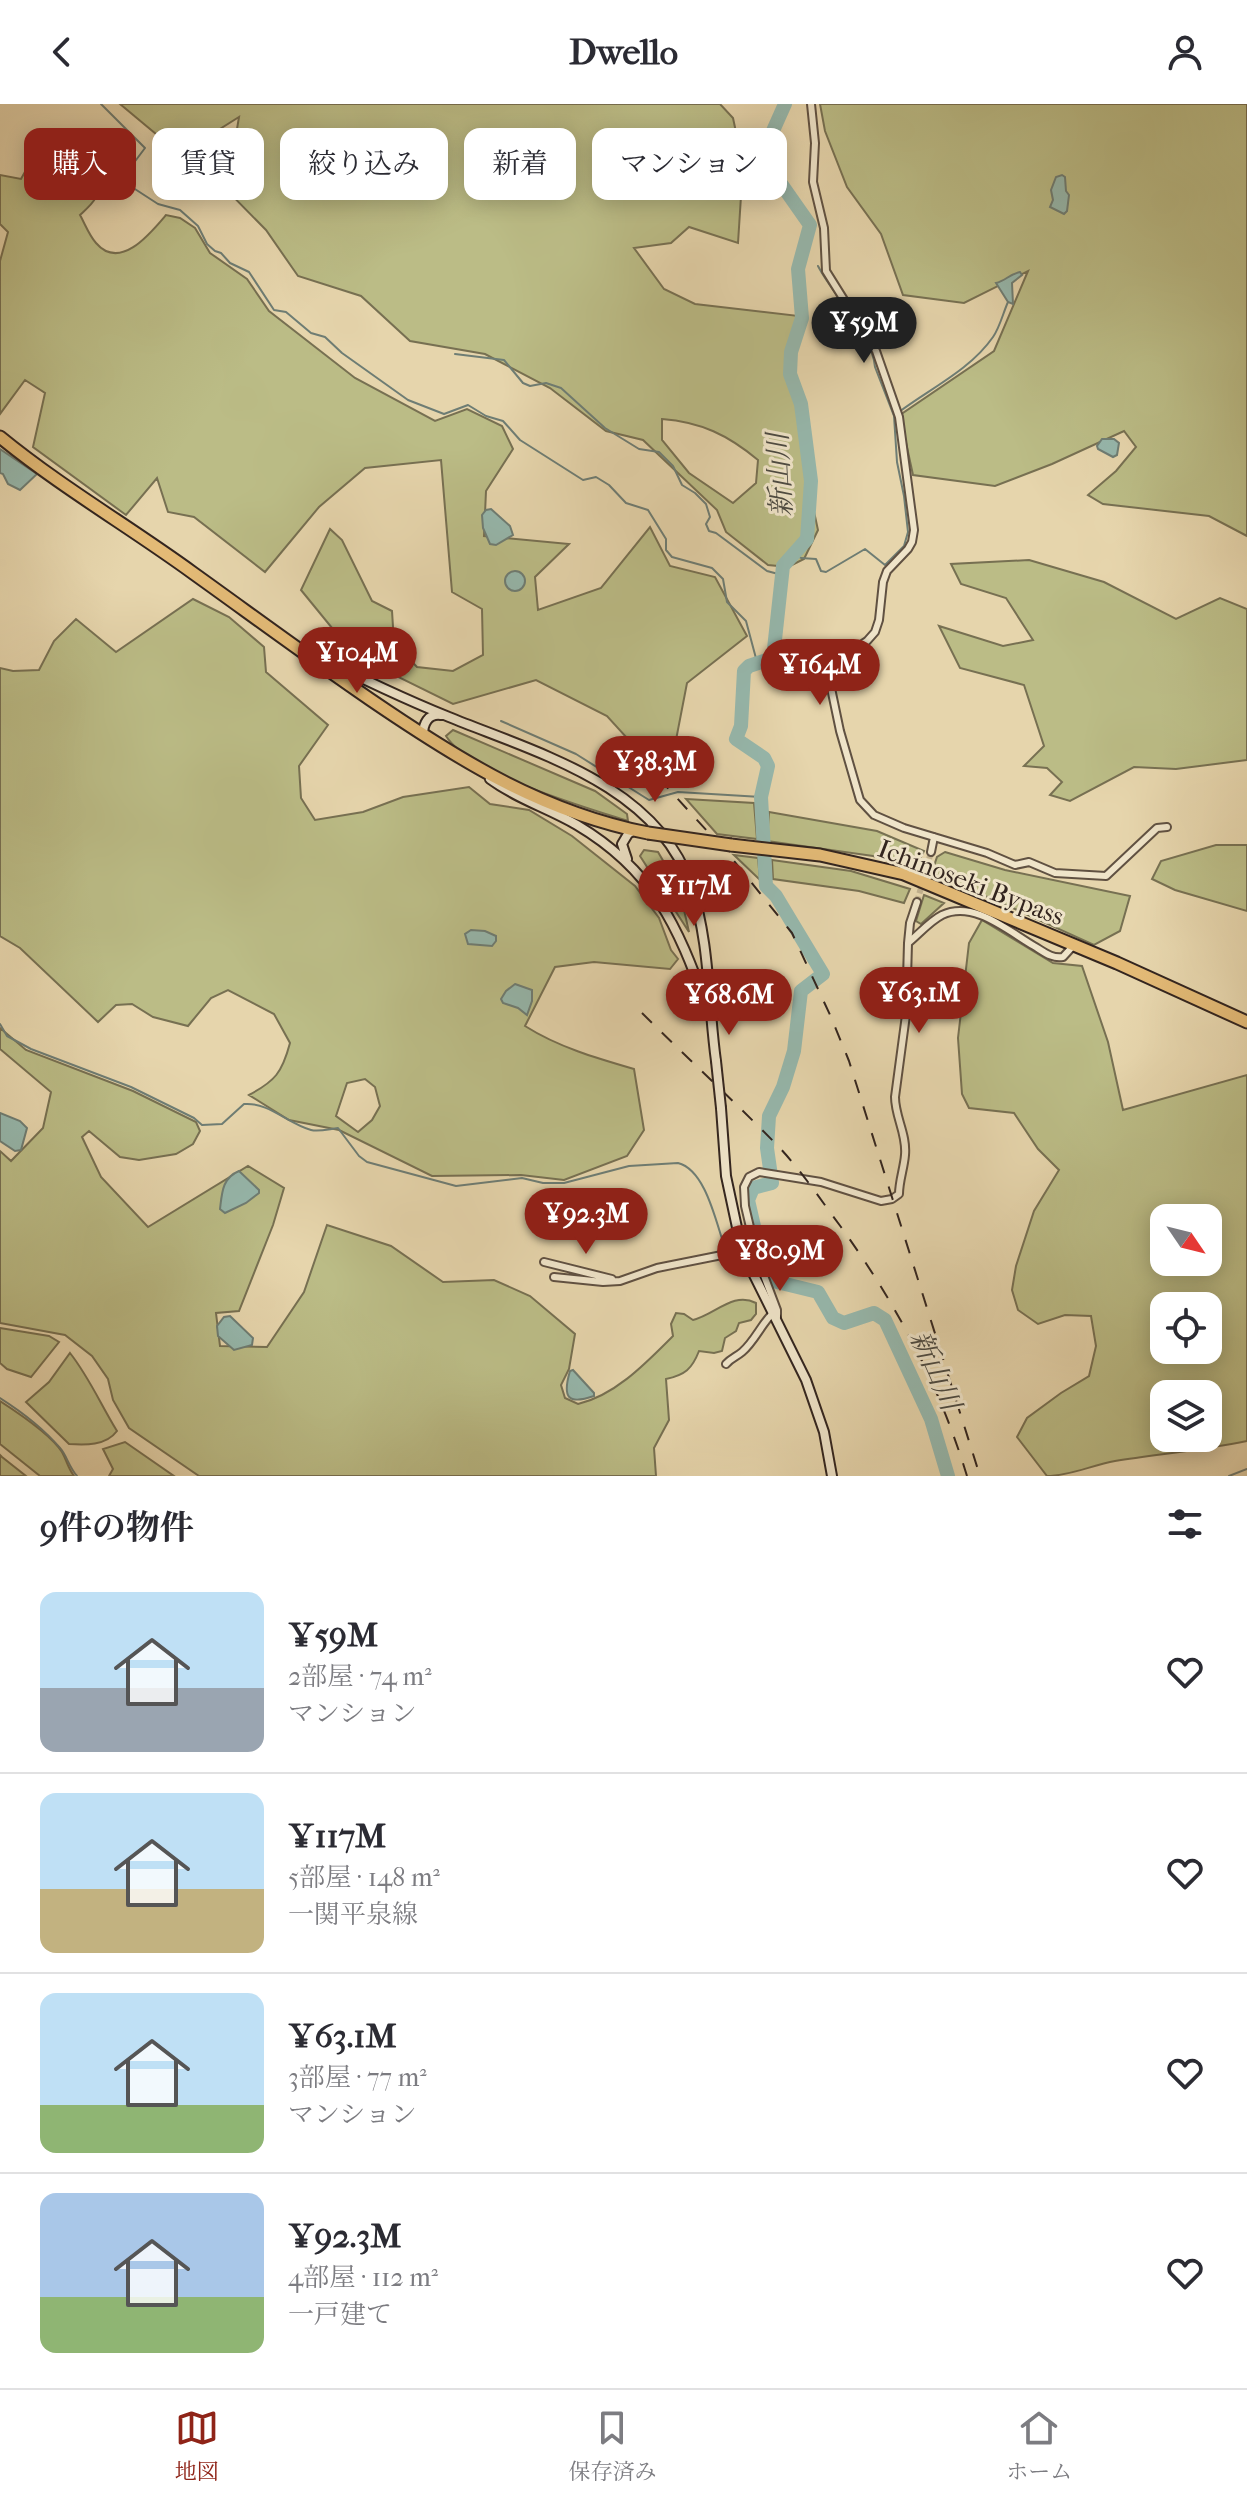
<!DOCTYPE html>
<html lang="ja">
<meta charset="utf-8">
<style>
:root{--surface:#fff;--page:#f2f2f3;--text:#2b2b33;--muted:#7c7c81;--line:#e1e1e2;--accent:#8f2418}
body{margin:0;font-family:"IM FELL French Canon","Noto Serif JP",serif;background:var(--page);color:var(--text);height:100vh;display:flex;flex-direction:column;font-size:30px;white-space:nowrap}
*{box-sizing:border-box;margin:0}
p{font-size:26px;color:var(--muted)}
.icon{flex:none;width:44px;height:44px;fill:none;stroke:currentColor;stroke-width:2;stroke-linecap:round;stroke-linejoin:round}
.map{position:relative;height:1372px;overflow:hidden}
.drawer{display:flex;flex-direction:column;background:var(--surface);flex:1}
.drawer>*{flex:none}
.top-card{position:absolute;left:24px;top:24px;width:800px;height:72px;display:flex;gap:16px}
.needle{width:52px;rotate:125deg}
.controls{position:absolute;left:1150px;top:1100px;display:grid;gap:16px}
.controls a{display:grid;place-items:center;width:72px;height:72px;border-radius:16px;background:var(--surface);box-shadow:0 4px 20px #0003;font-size:40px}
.price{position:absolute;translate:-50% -68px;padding:0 18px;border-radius:28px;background:var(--accent);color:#fff;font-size:26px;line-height:52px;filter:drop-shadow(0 2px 4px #0008)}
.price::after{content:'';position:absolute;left:50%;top:48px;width:24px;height:18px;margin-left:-12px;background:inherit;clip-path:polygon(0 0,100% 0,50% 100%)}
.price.selected{background:#222;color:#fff}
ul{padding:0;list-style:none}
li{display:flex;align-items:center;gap:24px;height:200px;padding:0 40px}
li+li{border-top:2px solid var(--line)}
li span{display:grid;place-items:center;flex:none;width:224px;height:160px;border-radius:16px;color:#555}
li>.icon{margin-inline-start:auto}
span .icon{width:96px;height:96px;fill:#fffc;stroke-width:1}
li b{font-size:34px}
h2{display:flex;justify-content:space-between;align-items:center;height:96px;padding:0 40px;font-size:34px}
.chip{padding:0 28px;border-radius:16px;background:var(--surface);box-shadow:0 4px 20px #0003;font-size:28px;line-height:72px}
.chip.selected{background:var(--accent);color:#fff}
header{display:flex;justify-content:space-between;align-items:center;height:104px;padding:0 40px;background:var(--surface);font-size:36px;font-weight:800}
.dock{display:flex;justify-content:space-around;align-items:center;height:112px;border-top:2px solid var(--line);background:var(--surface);font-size:22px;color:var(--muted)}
.dock a{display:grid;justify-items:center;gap:4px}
.dock .selected{color:var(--accent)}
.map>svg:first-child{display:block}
.green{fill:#bbbc86;stroke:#777052;stroke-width:2;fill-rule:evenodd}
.water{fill:#96b8ad;stroke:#6e7d74;stroke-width:2}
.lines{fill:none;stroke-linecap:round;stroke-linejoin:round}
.stream{stroke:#6e7d74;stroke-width:2}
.river{stroke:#96b8ad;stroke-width:14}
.street-tunnel{stroke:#c2b290;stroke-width:6;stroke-dasharray:6 3;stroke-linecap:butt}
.street-casing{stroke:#605142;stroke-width:10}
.secondary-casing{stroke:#33251f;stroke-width:12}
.highway-casing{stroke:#33251f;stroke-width:15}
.street{stroke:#efe4c9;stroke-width:6}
.secondary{stroke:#efe4c9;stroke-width:8}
.highway{stroke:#e3ba76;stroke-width:11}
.rail{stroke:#33251f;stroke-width:2;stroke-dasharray:14 14;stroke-linecap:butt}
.secondary-bridge-casing{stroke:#33251f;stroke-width:12;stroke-linecap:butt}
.highway-bridge-casing{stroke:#33251f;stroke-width:15;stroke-linecap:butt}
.secondary-bridge{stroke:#efe4c9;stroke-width:8}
.highway-bridge{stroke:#e3ba76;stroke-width:11}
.labels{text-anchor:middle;stroke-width:6;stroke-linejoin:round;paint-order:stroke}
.street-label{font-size:26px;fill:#33251f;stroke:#efe4c9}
.water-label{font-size:28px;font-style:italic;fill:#4c4a42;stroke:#efe4c9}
</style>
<header><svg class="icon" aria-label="back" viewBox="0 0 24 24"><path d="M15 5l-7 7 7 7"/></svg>Dwello<svg class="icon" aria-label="person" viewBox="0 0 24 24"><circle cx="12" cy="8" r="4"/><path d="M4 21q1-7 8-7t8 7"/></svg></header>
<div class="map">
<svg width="1247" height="1372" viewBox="0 0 1247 1372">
<rect width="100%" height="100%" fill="#e6d5ac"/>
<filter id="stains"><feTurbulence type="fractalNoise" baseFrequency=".0025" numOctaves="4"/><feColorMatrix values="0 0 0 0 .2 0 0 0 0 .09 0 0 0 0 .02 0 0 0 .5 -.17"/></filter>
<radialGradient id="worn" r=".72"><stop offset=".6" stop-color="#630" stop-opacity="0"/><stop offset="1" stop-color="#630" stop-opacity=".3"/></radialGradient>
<path class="green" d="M120 0H720L733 14 743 61 738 139 689 123 671 139 634 144 664 185 695 200 799 212 786 260 803 299 807 375 818 426 804 455 788 463 768 461 726 428 717 406 643 336 606 327 550 284 485 250 410 237 361 192 298 172 266 126 208 67 236 31 239 13 180 50ZM662 315C701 318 728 331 758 356L756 379 733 399 689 369 662 336Z
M820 0H1247V432L1209 412 1103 400 1088 391 1116 367 1136 343 1124 327 1052 360 995 382 913 371 900 311 994 247 1028 167 964 199 903 191 881 130 847 83 825 27Z
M36 48 61 54 97 74C100 94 94 98 80 111 85 120 89 131 96 139 120 167 150 130 166 111L180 114 195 124 210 149 247 175 269 207 355 274 435 317 467 305 502 322 513 345 486 387 484 432 569 440 535 473 538 506 601 484 650 423 670 462 715 473 747 532 687 579 676 636 647 656 607 612 536 576 453 600 382 565 341 535 301 486 330 425 342 436 372 497 392 507 394 539 417 563 453 567 483 551 482 505 452 488 441 356 365 364 319 403 265 468 194 413 168 408 157 374 126 411 33 343 45 289 25 276 0 310V157L8 128 0 120V71L21 75Z
M1029 456 1104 478 1176 515 1220 494 1247 505V656L1176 665 1134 663 1070 697 1050 691 1062 678 1047 664 1024 662 1044 642 1024 581 960 564 939 522 1003 542 1033 536 1006 494 961 480 951 460Z
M193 495 229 513 264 543 266 568 328 621 299 662 301 694 315 716 363 708 403 693 469 683 490 700 529 706 572 732 635 782 659 814 671 846 678 855 670 865 594 858 555 863 525 922C558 943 596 954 634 965L644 1026 627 1052 564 1076 521 1071 432 1072 339 1026 289 1016 249 991C275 977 282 969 290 939L274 910 228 886 211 894 188 922 153 913 132 900 116 901 98 918 20 844 0 832V564L13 567 39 566 54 537 76 515 116 548ZM365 975 375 983 380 1002 372 1016 358 1028 336 1012 347 979Z
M453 626 595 687 627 710 628 717C584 703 470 670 446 632Z
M686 695 754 699 757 735 717 730Z
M769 708 877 727 924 747 915 765 873 752 767 737Z
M1216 741H1247V807L1175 786 1152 775 1161 757Z
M644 746 658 748 679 784 689 828 640 752Z
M945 748 1005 766 1130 792 1120 827 1094 841 995 796 931 771 937 753Z
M734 751 758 754 760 776Z
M772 756 851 767 910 785 904 799 859 787 773 775Z
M924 791 944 799 921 820 916 817Z
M982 816 1053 859 1082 862 1108 938 1123 1006 1247 971V1337C1203 1346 1159 1350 1115 1357 1092 1361 1070 1372 1047 1372L1017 1333 1027 1314 1061 1289 1089 1272 1096 1242 1091 1212 1065 1211 1038 1220 1018 1206 1012 1186 1016 1162 1034 1107 1059 1066 1038 1045 1014 1009 969 1004 962 990 958 934 969 839ZM1164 1114H1208V1158H1164ZM1164 1202H1208V1246H1164ZM1164 1290H1208V1334H1164Z
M0 924 26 946 133 987 196 1018 200 1027 193 1040 176 1050 139 1056 120 1053 89 1027 82 1033 101 1073 148 1123 248 1062 284 1084 273 1121 239 1207 216 1209 220 1242 267 1243 304 1188 327 1121 391 1142 443 1178 494 1176 530 1192 575 1230 569 1265 561 1281 565 1294 578 1300C616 1291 647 1258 673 1232L671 1220 676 1209 684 1210 693 1216C715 1211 733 1187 756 1199V1210L751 1216 739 1219 736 1227 725 1234 722 1247 714 1249 699 1247C692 1265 685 1271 666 1275L669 1316 654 1344 656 1372H199L129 1324 113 1296 108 1275 92 1252 65 1231 0 1219V1047L11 1057 43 1024 51 988 0 945Z
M0 1224 49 1232 59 1238 31 1273 7 1265 0 1259Z
M70 1249C89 1273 101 1301 117 1327 106 1342 85 1341 69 1340L26 1298 49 1278Z
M0 1297C17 1308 52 1332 62 1348 67 1357 68 1364 74 1372H40L0 1340Z
M125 1338 174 1372H109L113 1365 103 1345Z
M0 1351 2 1353 26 1372H0Z"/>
<path class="water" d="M1062 71 1065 73 1066 87 1069 91 1067 107 1064 110 1050 103 1053 96 1051 86 1056 73Z
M1020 168 1022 171 1012 179 1013 200 1008 198 996 179C1005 177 1010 170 1020 168Z
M1102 335H1114L1119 339 1117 351 1113 353 1098 345 1097 342Z
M0 345 37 370 20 386 8 380 3 370 0 369Z
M491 405 510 422 513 431 496 441 490 440 483 424 482 411 486 406Z
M505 477a10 10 0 1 1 20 0a10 10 0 1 1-20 0Z
M471 826 485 827 496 832V837L492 842 468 840 465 830Z
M515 880 532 886V897L527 911 518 904 503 899 501 895 506 887Z
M0 1009 20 1017 27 1024 21 1046 15 1047 0 1037Z
M239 1067 259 1086V1089L246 1099 225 1109 220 1105C222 1089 222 1074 239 1067Z
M230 1212 253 1234 252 1241 234 1246 218 1232 217 1222 224 1213Z
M573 1266 594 1289V1292C568 1301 562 1294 570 1267Z"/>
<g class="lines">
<path class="stream" d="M101 0 145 44 121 76 158 100 180 106 198 122 207 140 215 147 221 149 230 159 249 168 274 206 286 208 311 229 325 233 342 249 408 296 444 310 468 301 486 312 503 317 520 336 583 376 596 373 609 381 626 399 648 406 666 435V446L672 453 712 464 723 475 727 498 746 517 757 558
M455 250 504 256 523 279 530 282 546 279 561 284 605 324 639 345 659 348 673 362 682 381 695 389 706 400 710 413 706 420 709 427 716 429 767 467 782 471
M899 308C931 284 970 266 993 233 1000 223 1003 209 1008 198
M794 450 801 454 816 455 821 467 826 468 865 445 885 461 904 442 908 428 904 392 897 358 894 312 875 263C872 229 834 193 818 162
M501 617 576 650 649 696 678 688 761 693
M0 920 7 932 31 945 131 983 194 1014 202 1021 222 1020 244 1000C269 998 288 1020 311 1026 319 1028 329 1025 338 1024L359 1052 367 1058 456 1082 522 1074 543 1079H564L629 1062 678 1059C706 1066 716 1119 725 1144L736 1141
M742 1139 756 1134
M0 1294C22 1308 43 1324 60 1344 67 1352 69 1363 77 1372
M1229 1372 1247 1365"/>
<path class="river" d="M785 0 772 29 770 64 810 121 798 165 802 214 791 248 790 270 801 300 811 377 807 435 783 462 773 554 749 562 744 567 741 622 736 635 764 654 768 662 761 693 766 782 776 792 823 870 801 887 794 947 783 983 769 1012 767 1044 772 1079 753 1084 748 1096 762 1157 777 1178 818 1188 833 1214 844 1219 874 1209 885 1216 931 1315 948 1372"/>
<path class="street-tunnel" d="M917 798 931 748"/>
<defs>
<path id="street" d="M811 0 815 39 813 78 824 124 826 167 876 247 899 313 914 426 912 438 908 445 887 467 883 478 879 516 875 528 867 537 840 555 832 573 831 584 840 627 860 696 874 711 904 724 987 749 1015 761 1029 758 1055 769 1106 772 1157 724 1167 723
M931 748 934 733
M908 839 910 819 917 798
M544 1158 612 1175
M554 1173 603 1178 620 1177 657 1164 742 1147
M777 1213V1206L757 1153 745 1102 744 1083 749 1073 759 1068 821 1078 881 1097 892 1095 899 1090C899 1077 904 1064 905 1051 907 1030 895 1013 895 993L906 911 908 839C919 830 930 817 942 811 974 796 1008 827 1034 842 1044 848 1052 855 1063 853L1074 841
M726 1260C731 1254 736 1253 742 1248 754 1238 761 1221 772 1210"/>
<path id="secondary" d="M311 549C356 572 402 594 449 613 537 649 657 681 691 782 710 838 708 900 716 957
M423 631C423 620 428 609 441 611
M490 675C517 695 548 704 577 721 653 766 678 822 706 901
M627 755 622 740 628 730 634 726
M721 1004 726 1072 742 1147 806 1276 824 1328 832 1372"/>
<path id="highway" d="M0 333C61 383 130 423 193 469 253 512 311 555 371 596 459 656 542 708 648 729
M731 741 820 751 904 770 1117 859 1247 918"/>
</defs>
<use href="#street" class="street-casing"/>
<use href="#secondary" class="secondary-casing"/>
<use href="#highway" class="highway-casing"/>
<use href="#street" class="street"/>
<use href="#secondary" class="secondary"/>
<use href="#highway" class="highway"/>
<path class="rail" d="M621 633 730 752 792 829 831 913 849 957 980 1372
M642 909C686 953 733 996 777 1041 801 1066 820 1095 841 1123 897 1201 939 1280 967 1372"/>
<defs>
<path id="secondary-bridge" d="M716 957 721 1004"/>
<path id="highway-bridge" d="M648 729 731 741"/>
</defs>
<use href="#secondary-bridge" class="secondary-bridge-casing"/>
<use href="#highway-bridge" class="highway-bridge-casing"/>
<use href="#secondary-bridge" class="secondary-bridge"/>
<use href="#highway-bridge" class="highway-bridge"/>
</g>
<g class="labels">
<g class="street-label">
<text transform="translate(971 778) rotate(21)" y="9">Ichinoseki Bypass</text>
</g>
<g class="water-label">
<text transform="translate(779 371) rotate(-93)" y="10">新山川</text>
<text transform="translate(936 1266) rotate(66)" y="10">新山川</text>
</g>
</g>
<rect width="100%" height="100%" filter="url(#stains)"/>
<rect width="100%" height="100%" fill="url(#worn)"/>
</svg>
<div class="controls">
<a><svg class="needle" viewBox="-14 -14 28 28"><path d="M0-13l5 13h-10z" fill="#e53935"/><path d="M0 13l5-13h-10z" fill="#7c7c81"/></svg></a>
<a><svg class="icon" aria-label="locate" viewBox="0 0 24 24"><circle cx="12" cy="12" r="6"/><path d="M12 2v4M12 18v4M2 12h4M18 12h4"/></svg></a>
<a><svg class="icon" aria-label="layers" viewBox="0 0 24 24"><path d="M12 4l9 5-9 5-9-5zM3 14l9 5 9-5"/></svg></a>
</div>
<b class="price selected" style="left:864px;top:261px">¥59M</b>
<b class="price" style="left:357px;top:591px">¥104M</b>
<b class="price" style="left:820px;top:603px">¥164M</b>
<b class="price" style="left:655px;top:700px">¥38.3M</b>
<b class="price" style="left:694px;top:824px">¥117M</b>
<b class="price" style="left:919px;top:931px">¥63.1M</b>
<b class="price" style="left:729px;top:933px">¥68.6M</b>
<b class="price" style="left:586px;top:1152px">¥92.3M</b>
<b class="price" style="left:780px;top:1189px">¥80.9M</b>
<div class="top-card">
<a class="chip selected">購入</a>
<a class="chip">賃貸</a>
<a class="chip">絞り込み</a>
<a class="chip">新着</a>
<a class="chip">マンション</a>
</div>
</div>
<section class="drawer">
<h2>9件の物件<svg class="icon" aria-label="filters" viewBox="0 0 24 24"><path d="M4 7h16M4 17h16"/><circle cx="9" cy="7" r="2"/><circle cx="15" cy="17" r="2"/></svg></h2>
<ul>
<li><span style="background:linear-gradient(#bfe0f5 60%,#9aa5b1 0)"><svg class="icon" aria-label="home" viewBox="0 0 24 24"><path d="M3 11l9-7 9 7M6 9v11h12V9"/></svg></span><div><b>¥59M</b><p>2部屋 · 74 m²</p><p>マンション</p></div><svg class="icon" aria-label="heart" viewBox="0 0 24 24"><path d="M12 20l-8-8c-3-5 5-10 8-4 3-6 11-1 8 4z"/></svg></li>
<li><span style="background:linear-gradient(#bfe0f5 60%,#c2b280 0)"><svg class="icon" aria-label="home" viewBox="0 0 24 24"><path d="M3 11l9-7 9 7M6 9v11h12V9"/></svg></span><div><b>¥117M</b><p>5部屋 · 148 m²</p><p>一関平泉線</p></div><svg class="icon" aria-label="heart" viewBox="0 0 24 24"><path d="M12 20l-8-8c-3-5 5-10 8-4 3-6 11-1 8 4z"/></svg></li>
<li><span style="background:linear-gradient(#bfe0f5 70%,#8fb573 0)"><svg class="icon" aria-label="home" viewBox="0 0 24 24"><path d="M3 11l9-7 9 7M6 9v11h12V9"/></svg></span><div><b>¥63.1M</b><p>3部屋 · 77 m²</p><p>マンション</p></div><svg class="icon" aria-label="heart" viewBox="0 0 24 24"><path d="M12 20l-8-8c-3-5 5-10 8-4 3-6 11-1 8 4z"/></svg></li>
<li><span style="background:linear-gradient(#a9c7e8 65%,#8fb573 0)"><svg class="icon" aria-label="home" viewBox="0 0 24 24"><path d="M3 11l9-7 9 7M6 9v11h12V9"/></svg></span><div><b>¥92.3M</b><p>4部屋 · 112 m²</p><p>一戸建て</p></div><svg class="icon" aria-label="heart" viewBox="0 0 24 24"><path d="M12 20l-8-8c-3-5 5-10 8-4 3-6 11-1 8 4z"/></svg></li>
</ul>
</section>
<nav class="dock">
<a class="selected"><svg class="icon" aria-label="map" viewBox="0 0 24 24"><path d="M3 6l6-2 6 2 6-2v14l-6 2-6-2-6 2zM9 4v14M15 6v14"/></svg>地図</a>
<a><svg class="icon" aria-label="saved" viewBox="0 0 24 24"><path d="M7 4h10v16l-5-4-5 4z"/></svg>保存済み</a>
<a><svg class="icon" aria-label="home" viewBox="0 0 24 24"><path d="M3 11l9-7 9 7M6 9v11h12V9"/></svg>ホーム</a>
</nav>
